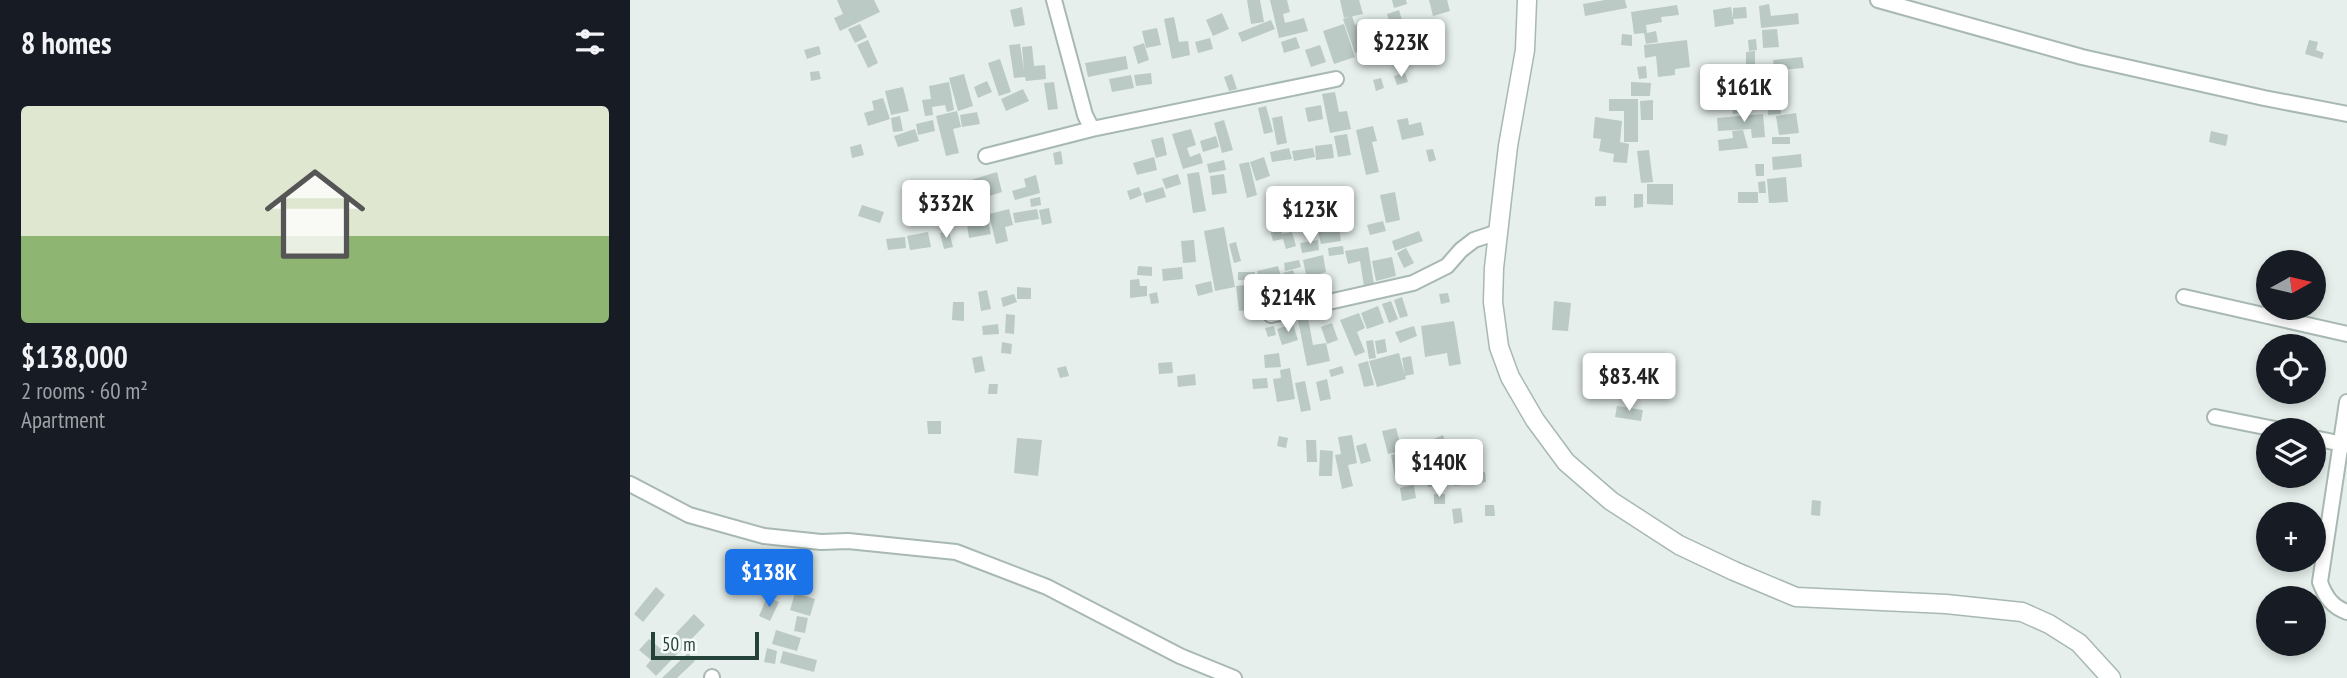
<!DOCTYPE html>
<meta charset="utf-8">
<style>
:root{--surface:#171b24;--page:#20242c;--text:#f1f3f6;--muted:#9ea1a6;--line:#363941;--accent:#1a73e8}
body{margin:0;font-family:"PT Sans Narrow",sans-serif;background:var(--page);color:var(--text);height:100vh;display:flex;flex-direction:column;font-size:26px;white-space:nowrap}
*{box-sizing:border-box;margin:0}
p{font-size:23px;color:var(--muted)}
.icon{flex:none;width:38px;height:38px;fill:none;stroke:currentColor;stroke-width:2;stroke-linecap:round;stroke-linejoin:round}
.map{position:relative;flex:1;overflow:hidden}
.panel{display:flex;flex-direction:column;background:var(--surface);width:630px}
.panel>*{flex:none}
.needle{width:46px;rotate:82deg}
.controls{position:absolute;left:1626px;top:250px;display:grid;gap:14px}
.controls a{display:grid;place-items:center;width:70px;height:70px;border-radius:50%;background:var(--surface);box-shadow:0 4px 10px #0003;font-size:35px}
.scale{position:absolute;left:21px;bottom:18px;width:108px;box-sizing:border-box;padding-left:7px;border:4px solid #24423a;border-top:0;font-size:19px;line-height:24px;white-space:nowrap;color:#24423a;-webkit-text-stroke:5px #f7fbf9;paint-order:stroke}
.price{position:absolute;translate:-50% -60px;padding:0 16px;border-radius:7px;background:#fff;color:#222;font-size:23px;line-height:46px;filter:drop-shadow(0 2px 4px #0008)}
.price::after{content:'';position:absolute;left:50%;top:42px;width:21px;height:16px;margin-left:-10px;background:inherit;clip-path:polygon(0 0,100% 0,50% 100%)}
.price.active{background:var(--accent);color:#fff}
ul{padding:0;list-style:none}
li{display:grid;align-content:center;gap:14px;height:371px;padding:0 21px}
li+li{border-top:2px solid var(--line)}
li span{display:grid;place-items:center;height:217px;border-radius:7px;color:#555}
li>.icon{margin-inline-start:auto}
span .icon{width:126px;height:126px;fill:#fffc;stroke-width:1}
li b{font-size:30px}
h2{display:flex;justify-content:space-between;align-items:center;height:84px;padding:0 21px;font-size:30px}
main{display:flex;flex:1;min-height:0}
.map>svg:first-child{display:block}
.building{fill:#bbcac4}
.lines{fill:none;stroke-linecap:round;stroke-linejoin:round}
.minor-casing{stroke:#a8b8b2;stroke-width:18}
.tertiary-casing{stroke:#a8b8b2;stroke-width:21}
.minor{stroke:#fff;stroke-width:14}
.tertiary{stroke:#fff;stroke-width:18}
</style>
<main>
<section class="panel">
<h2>8 homes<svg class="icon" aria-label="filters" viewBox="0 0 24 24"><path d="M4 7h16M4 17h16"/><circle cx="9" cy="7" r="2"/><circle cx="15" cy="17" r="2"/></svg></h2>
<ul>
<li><span style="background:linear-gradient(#dfe7d0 60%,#8fb573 0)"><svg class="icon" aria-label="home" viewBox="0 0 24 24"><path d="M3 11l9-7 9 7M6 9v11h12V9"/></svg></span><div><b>$138,000</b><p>2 rooms · 60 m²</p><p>Apartment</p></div></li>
</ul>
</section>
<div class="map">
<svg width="1717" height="678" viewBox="0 0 1717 678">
<rect width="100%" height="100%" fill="#e6efeb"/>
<path class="building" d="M207 0H244L250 12 210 31 204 18 213 14Z
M617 0H630L634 22 621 24Z
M640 0H657L660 12 653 14 655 23 674 18 678 31 649 38Z
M710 0H729L733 14 714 18Z
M762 0H776L777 4 764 8Z
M799 0H817L820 11 803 16Z
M975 0H995L997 8 955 16 953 4Z
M1139 4 1141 16 1168 13 1169 24 1131 28 1129 6Z
M1047 5 1049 15 1031 17 1032 22 1016 25 1017 33 1026 31 1028 42 1016 44 1014 33 1004 34 1001 12Z
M392 7 395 25 384 27 380 10Z
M1101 7 1104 24 1085 27 1083 10Z
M1116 7 1117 18 1103 19V8Z
M769 10 780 47 768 51 757 14Z
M592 13 599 29 583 36 576 20Z
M722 16 725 25 736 21 741 37 732 40 735 49 725 53 713 19Z
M544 17 549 42 558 41 560 55 542 59 534 19Z
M641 20 645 29 612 42 608 33Z
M230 24 237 37 225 43 218 29Z
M714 24 725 57 704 64 693 31Z
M752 25 757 53 746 55 741 27Z
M527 28 531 45 516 48 512 31Z
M1147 29 1149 47 1133 48 1132 30Z
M992 34 1002 35V46L991 45Z
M666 37 670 48 654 53 651 42Z
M580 38 583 49 568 53 565 42Z
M1126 39 1127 50 1119 51 1118 40Z
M238 40 248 63 238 68 227 45Z
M1057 40 1060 67 1045 69V75L1028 77 1026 56 1015 58 1014 45Z
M1679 40 1688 42 1686 50 1694 53 1692 59 1675 54Z
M514 43 519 60 508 64 503 47Z
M390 44 394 71 392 47 402 46 404 66 415 65 416 79 396 81 395 77 384 78 379 45Z
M690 45 696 62 681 67 675 50Z
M189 46 191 54 177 59 174 50Z
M1125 51V67H1116V52Z
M496 56 498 69 458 77 455 63Z
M1172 57 1174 68 1149 70 1151 88 1138 90 1136 72 1144 71 1143 60Z
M370 59 381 92 369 96 358 63Z
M1016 66 1017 78 1009 79 1007 67Z
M189 71 191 79 181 81 180 72Z
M521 73 522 84 506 86 504 75Z
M775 73 778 82 767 85 764 76Z
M1125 73 1126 90 1113 91 1112 74Z
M334 74 343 106 328 111 319 78Z
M602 74 607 89 599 91 594 77Z
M501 75 504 88 482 92 479 79Z
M751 78 754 88 746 91 743 80Z
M357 81 362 92 348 98 344 87Z
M1111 81 1112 94 1093 96 1091 84Z
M319 82 324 110 317 112 315 105 302 107 303 115 295 116 292 100 301 99 299 86Z
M424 82 428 109 418 110 414 83Z
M1001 82 1021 83 1020 96H1001Z
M273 87 279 111 261 115 255 91Z
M393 89 399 101 376 111 371 99Z
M705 92 709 112 717 111 721 129 700 133 692 94Z
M1115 95 1118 111 1103 114 1101 98Z
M1150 96 1151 114 1138 115 1137 97Z
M253 98 260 119 238 126 234 113 244 110 242 101Z
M979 99H1008V142H994V111H979Z
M1023 100V120H1011L1010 101Z
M691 105 693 119 678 122 675 108Z
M636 106 643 132 634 134 628 108Z
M327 111 331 127 323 129 329 153 316 156 306 116Z
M347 112 350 124 332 127 330 115Z
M1166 113 1169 133 1149 135 1146 116Z
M1133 114 1135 137 1122 138 1121 129 1088 131 1087 118Z
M270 116 273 131 263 132 261 118Z
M652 116 657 143 647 145 642 118Z
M965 117 992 121 990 142 999 144 997 163 983 162 984 154 969 151 971 139 963 138Z
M778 118 779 125 791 122 794 135 772 140 767 120Z
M303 120 305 131 288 135 286 124Z
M594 120 603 150 592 153 584 123Z
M743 126 747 141 742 142 749 172 736 175 726 130Z
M285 129 289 141 268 147 264 136Z
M561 129 566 145 557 148 560 157 570 153 573 163 553 169 542 134Z
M1113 130 1118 148 1089 151 1088 140 1103 138 1102 131Z
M1581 131 1598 135 1596 146 1579 142Z
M717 134 721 155 708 157 704 136Z
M586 136 589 147 573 152 570 141Z
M533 137 537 155 526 158 521 140Z
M1142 137H1160V144H1142Z
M231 144 234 155 222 158 220 147Z
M702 144 704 158 686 160 685 146Z
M659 148 662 159 642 162 640 152Z
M683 148 685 157 664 161 662 151Z
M803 149 806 160 799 162 796 150Z
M1019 150 1023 182 1011 183 1007 151Z
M431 151 433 164 425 165 423 153Z
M1171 154 1172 167 1143 170 1142 157Z
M524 157 527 170 507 175 503 163Z
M634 157 640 176 626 181 620 162Z
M594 160 596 170 579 173 577 164Z
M619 162 627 195 617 198 609 164Z
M1125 164H1134V176H1126Z
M367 172 372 192 353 198 350 189 357 216 348 218 344 199 336 201 331 183Z
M569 172 576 211 563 213 557 174Z
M548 174 551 184 536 189 532 179Z
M594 174 597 193 582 195 580 176Z
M406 175 410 193 385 200 382 191 396 187 394 179Z
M1156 177 1158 202 1139 203 1137 179Z
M1135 181 1136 193H1129L1128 182Z
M1017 184H1043V205L1017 204Z
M509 187 512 195 500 200 497 191Z
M533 187 536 197 516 203 513 193Z
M765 192 770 220 756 223 750 195Z
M1108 192H1128V203H1108Z
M1004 194H1013V207L1004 208Z
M976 196V206H965V197Z
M410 197 411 205 401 207 400 199Z
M232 205 254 212 250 223 228 216Z
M419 208 422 223 412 225 409 210Z
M379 209 383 225 375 227 378 241 366 244 359 214Z
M407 209 409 219 385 223 383 213Z
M647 212 652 234 662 232 666 246 656 249 653 239 643 241 636 215Z
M358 220 361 234 339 238 337 224Z
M753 221 756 231 740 235 737 225Z
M594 227 605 287 585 291 574 231Z
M709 227 711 241 691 244 688 231Z
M319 231 323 247 314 249 310 233Z
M789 231 793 241 765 251 762 241Z
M298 232 301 247 280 250 277 236Z
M275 237 276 248 258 250 256 239Z
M564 240 566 262 553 263 551 241Z
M688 240 689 250 672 253 670 243Z
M606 242 611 261 604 263 599 244Z
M713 246 714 254 699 256 698 248Z
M738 247 744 284 734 286 730 261 718 264 715 251Z
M776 248 784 263 774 268 767 253Z
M693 255 696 272 690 274 693 291 680 293 673 260Z
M762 257 766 276 746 281 742 261Z
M669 260 671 267 655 271 654 263Z
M508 266 522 267V276L507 275Z
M648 266 651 276 629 281 627 271Z
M552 267 553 279 533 281 532 269Z
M663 270 672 299 661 302 653 273Z
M608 272H625L624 281 608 280Z
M509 279 510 286H517V296L500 298V280Z
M581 281 583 292 568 296 565 285Z
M617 285 620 310 609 311 606 286Z
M387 287 401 288V299H387Z
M357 290 361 309 351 311 348 292Z
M527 292 529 303 521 304 519 294Z
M818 293 820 302 811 304 809 294Z
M384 294 387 302 373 307 371 298Z
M772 297 778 316 770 318 764 300Z
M761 301 768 319 759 323 752 304Z
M924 301 941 303 938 331 922 330Z
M323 302H334V321L322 320Z
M748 306 754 323 737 329 731 313Z
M729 313 735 328 727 332 735 352 725 356 710 320Z
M376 314 385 315 384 334 375 333Z
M678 318 683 345 696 343 700 361 677 366 668 320Z
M824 321 831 364 819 366 817 353 795 357 791 326Z
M702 323 708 340 697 344 691 327Z
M368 324 369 334 353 335 352 326Z
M663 324 668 340 652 345 647 329Z
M644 326 646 335 638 337 635 328Z
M784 326 787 336 770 343 765 332Z
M755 339 757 352 747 354 745 341Z
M743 340 746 358 739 359 736 341Z
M372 342 382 344 381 354 371 353Z
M649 353 651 367 635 368 634 355Z
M769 353 776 379 747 387 739 361Z
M970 354 1021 362 1016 393 966 386Z
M352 356 355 371 345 373 342 358Z
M781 356 784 374 775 376 772 358Z
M738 361 744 385 734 387 728 364Z
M542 362 543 373 529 374 528 363Z
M436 366 439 376 430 378 427 368Z
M712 366 714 373 701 377 699 370Z
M660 368 665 399 647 402 643 379 651 378 650 370Z
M565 374 566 385 548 387 547 376Z
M637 378 638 388 623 389 622 379Z
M697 379 701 399 690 401 686 382Z
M675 381 681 410 671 412 665 383Z
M359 384H368L367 394H358Z
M987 406 1013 410 1011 421 985 417Z
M297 421H311V434H298Z
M766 428 772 451 758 454 752 431Z
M722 435 727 463 718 465 723 486 712 489 705 455 711 454 708 437Z
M813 435 826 470 813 474 801 440Z
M649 436 658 438 656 448 647 446Z
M387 438 412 440 408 476 384 473Z
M676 440H686L687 462H677Z
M825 441 831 458 824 461 818 444Z
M736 443 741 461 731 464 726 446Z
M690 450 703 451 702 476H689Z
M782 451 787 478 766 482 761 455Z
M855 472 856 482 824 486 823 476Z
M811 476 812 485 798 487 796 478Z
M784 485 786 498 772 501 770 488Z
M804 494H815V504H804Z
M1182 500 1191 501 1190 516 1181 515Z
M855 505H864L865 516H855Z
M831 508 833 522 824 524 822 509Z
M26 587 35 595 13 622 4 614Z
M165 593 185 599 180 616 160 610Z
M137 597 149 602 140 621 129 616Z
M64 614 75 625 26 676 16 666 21 660 9 650 19 639 31 649Z
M167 616 178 618 175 633 164 631Z
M146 630 171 638 167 651 142 644Z
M137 648 147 651 145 664 134 662Z
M153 651 187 660 184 672 150 663Z
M58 653 65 661 47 678H32Z"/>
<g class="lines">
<defs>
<path id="minor" d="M424 0 455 115 462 129
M1248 0 1452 57 1634 98 1717 114
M356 156 462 129 706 79
M1554 297 1717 334
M641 315 783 283 817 266 831 250 844 240 868 232
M1717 402 1690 582C1695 596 1702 607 1717 612
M1585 417 1650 430
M1684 438 1717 445
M0 484 59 515 134 536 191 542 218 541 326 552 417 587 550 656 604 678
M82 678V677"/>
<path id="tertiary" d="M897 0 895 50 878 146 864 268 863 302 869 347 880 377 905 420 936 462 981 501 1049 545 1104 571 1166 597 1316 604 1392 612 1419 624 1449 643 1481 678"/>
</defs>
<use href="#minor" class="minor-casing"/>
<use href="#tertiary" class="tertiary-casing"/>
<use href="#minor" class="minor"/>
<use href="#tertiary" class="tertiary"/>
</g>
</svg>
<div class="controls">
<a><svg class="needle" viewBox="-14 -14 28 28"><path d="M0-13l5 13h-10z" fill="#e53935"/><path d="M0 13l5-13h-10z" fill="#9ea1a6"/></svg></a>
<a><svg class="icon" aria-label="locate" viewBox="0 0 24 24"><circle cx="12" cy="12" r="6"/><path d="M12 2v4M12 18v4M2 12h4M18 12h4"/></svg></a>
<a><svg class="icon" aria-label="layers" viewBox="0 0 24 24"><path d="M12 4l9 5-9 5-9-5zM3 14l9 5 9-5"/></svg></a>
<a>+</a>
<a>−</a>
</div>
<div class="scale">50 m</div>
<b class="price" style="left:771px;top:79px">$223K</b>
<b class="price" style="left:1114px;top:124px">$161K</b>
<b class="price" style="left:316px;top:240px">$332K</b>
<b class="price" style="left:680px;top:246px">$123K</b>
<b class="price" style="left:658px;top:334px">$214K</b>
<b class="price" style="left:999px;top:413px">$83.4K</b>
<b class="price" style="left:809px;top:499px">$140K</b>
<b class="price active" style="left:139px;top:609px">$138K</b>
</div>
</main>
